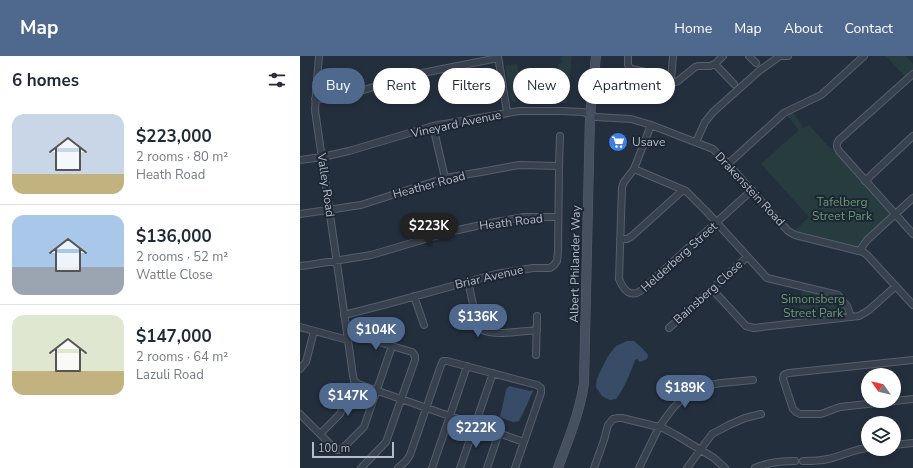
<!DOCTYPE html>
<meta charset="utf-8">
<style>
:root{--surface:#fff;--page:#f2f2f3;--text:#1f2937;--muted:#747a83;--line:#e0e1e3;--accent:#4f688e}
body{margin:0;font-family:"Nunito Sans",sans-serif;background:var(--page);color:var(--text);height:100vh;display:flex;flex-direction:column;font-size:15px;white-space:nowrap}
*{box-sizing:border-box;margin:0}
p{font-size:13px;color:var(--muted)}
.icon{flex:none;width:22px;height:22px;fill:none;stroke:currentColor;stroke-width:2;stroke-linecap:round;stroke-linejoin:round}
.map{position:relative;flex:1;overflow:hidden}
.side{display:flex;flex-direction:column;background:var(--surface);width:300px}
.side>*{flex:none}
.top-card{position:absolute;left:12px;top:12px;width:380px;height:36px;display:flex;gap:8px}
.needle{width:26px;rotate:304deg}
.tools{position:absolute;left:561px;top:312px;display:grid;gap:8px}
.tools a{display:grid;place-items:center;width:40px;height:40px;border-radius:50%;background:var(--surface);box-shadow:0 2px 6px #0003;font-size:20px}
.scale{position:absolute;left:12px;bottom:10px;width:82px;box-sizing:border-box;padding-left:4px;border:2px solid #b4bcc9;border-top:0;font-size:11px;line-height:14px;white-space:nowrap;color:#b4bcc9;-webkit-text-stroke:3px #1d2633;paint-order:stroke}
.price{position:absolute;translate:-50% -34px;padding:0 9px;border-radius:14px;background:var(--accent);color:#fff;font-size:13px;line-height:26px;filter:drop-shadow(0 1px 2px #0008)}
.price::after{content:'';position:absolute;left:50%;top:24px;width:12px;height:9px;margin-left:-6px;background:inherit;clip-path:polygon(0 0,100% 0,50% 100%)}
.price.active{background:#222;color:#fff}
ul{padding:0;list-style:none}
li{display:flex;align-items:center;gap:12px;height:100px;padding:0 12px}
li+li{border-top:1px solid var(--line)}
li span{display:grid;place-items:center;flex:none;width:112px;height:80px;border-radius:12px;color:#555}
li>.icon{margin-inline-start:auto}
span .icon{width:48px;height:48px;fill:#fffc;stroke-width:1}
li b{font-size:17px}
h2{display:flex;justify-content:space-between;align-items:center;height:48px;padding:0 12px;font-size:17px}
.chip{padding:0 14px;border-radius:18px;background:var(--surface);box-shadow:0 2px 6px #0003;font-size:14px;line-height:36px}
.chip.active{background:var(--accent);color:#fff}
header{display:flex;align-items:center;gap:24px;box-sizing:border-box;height:56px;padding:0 20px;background:var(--accent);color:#fff}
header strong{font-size:19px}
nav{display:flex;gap:22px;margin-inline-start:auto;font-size:14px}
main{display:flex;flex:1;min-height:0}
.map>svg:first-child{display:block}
.green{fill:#263c3f}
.water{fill:#394c67}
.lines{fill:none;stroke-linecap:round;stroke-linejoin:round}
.street-casing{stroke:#565f6c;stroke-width:8}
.secondary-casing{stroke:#565f6c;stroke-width:10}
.street{stroke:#38414e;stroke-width:6}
.secondary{stroke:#465061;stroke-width:9}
.labels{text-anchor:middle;stroke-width:4;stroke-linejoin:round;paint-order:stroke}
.street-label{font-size:12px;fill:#b4bcc9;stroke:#1d2633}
.poi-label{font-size:12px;fill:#b4bcc9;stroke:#1d2633;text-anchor:start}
.park-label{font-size:12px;fill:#6b9a76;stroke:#1d2633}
</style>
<header>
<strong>Map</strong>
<nav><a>Home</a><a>Map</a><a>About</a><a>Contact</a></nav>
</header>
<main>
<section class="side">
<h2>6 homes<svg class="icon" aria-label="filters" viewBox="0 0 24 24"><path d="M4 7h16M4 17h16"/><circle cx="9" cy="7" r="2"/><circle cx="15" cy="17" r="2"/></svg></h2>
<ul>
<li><span style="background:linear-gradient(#c9d6e8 75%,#c2b280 0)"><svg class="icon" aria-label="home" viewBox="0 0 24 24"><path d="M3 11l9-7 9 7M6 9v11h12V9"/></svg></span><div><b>$223,000</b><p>2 rooms · 80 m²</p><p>Heath Road</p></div></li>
<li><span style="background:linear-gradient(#a9c7e8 65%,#9aa5b1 0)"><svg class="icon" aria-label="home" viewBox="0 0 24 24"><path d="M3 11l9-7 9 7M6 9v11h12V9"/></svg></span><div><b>$136,000</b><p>2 rooms · 52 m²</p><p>Wattle Close</p></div></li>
<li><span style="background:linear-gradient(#dfe7d0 70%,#c2b280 0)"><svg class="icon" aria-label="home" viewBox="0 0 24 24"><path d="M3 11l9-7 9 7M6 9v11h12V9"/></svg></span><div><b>$147,000</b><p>2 rooms · 64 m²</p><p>Lazuli Road</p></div></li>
</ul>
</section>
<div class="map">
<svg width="613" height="412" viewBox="0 0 613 412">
<rect width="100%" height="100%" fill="#242f3e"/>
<path class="green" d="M264 0H272L267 47H232L230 35H236L237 41 259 38 258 31 261 30 258 9 257 8 262 7 261 1Z
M586 0H605L613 8V15L606 22Z
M217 8 221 32 214 33 216 47H215L211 44 205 10Z
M491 53 503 72 509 69 528 90 536 95 589 155V160L558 191H555L493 176 509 161 461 108 499 74 485 57Z
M503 233 538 242 545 250 548 257 546 259 501 265 499 246Z"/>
<path class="water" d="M327 285H334L343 293 348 299 347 303 340 306 337 303 335 304C330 318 325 331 316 343L310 344 302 340 296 331 297 323 299 318 308 300 316 290Z
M209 330 230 335 233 334V335L225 353 219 365 213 366 202 362 200 361 206 334Z"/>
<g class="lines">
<defs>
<path id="street" d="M19 0 16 37 15 54 48 284
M198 0 207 56
M328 0V9L330 12 332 13 346 16 371 25 376 26 378 25 395 11 398 10H410L415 8 423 0
M449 0 456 7
M482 0H488
M415 8 434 28
M613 18 539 84C536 88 536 91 539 95L613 178
M371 25 373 0
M344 39 352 18
M15 43 37 42 117 18 198 2
M351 69 334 113 324 126 322 131 319 223C324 235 331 243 343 233L452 134
M133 70 145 122
M396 86 405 66 413 56 459 15 480 0
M0 104 22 101 49 95 133 70 219 55H261L283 56 296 61 331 63 351 69 413 93 428 108 488 175 495 179 563 196 567 199 613 249
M428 108 484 57 521 39 529 32 564 0
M334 113 372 129 386 135 407 156 467 222 538 239 547 250 551 261
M565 125 613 80
M0 158 61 149 145 122 181 116 219 109 259 110
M320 183H327L332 180 383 134
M560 194 567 184 613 142
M0 210 9 209 71 199 149 176 190 167 224 161H258
M168 225 177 267C178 270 180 273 183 274 196 280 223 275 237 274
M412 233 446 270 454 272 559 260 569 254 596 230
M114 240 124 269
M44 259 87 248 196 218 233 212H250L254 209 257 205 258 196 259 110 260 80
M0 271 48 284 53 320 54 324 58 328 224 386
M369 272 447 201
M65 282 92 290
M236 299 237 260
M613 304 489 317C485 318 483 318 483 323L493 353 496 356 500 358H521L540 351 613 343
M0 313 6 306 14 275
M381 323 384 329 390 338
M0 358 34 392 37 394 42 393 64 371 92 290 112 296 115 300V304L86 386 61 412
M20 378 40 358 48 334 56 326
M594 389 613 387
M503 405C511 405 520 405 528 403 542 400 554 393 568 392
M98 412 106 405 110 399 141 309 143 305H147L237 329 241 332V337L215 412
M132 412 167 310
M160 412 193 317
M187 412 199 377
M294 412 304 384 308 369 313 363 318 362H322L363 372 376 379 414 402 425 412
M339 412 359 371 373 352 385 340 403 330 421 327 453 324
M387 412 412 378 429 369 445 362 461 358
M455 412C468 406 481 405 495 405"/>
<path id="secondary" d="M258 412C268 384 280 356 284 327L290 59 296 0"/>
</defs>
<use href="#street" class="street-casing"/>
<use href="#secondary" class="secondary-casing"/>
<use href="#street" class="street"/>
<use href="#secondary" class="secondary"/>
</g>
<defs>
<symbol id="supermarket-disc" viewBox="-11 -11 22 22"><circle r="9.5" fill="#3f7fe0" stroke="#1d2633"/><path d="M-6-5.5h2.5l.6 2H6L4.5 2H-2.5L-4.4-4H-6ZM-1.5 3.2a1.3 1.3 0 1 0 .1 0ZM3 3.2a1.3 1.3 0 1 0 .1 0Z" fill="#fff"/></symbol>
</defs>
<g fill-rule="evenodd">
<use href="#supermarket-disc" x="307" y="75" width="22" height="22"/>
</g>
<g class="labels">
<g class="street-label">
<text transform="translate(156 68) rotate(-12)" y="4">Vineyard Avenue</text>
<text transform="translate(26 129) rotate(82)" y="4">Valley Road</text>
<text transform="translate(129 129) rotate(-15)" y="4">Heather Road</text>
<text transform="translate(450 133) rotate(47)" y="4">Drakenstein Road</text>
<text transform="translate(211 166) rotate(-7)" y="4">Heath Road</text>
<text transform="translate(379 201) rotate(-42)" y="4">Helderberg Street</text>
<text transform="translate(275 208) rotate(-89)" y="4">Albert Philander Way</text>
<text transform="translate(189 221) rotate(-13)" y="4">Briar Avenue</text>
<text transform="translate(408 236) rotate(-42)" y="4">Bainsberg Close</text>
</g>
<g class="poi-label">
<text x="332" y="90">Usave</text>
</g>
<g class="park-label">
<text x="542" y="150">Tafelberg<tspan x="542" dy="14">Street Park</tspan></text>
<text x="513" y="247">Simonsberg<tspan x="513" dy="14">Street Park</tspan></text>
</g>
</g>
</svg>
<div class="tools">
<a><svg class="needle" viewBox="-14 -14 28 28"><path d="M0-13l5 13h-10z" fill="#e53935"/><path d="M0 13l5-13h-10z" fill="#747a83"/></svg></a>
<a><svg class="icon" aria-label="layers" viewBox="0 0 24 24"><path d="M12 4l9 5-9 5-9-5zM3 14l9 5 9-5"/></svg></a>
</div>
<div class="scale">100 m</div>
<b class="price active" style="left:129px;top:191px">$223K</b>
<b class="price" style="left:178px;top:282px">$136K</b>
<b class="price" style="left:76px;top:295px">$104K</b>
<b class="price" style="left:385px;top:353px">$189K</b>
<b class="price" style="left:48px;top:361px">$147K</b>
<b class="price" style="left:176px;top:393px">$222K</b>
<div class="top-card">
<a class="chip active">Buy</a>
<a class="chip">Rent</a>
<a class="chip">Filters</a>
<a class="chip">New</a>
<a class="chip">Apartment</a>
</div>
</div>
</main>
